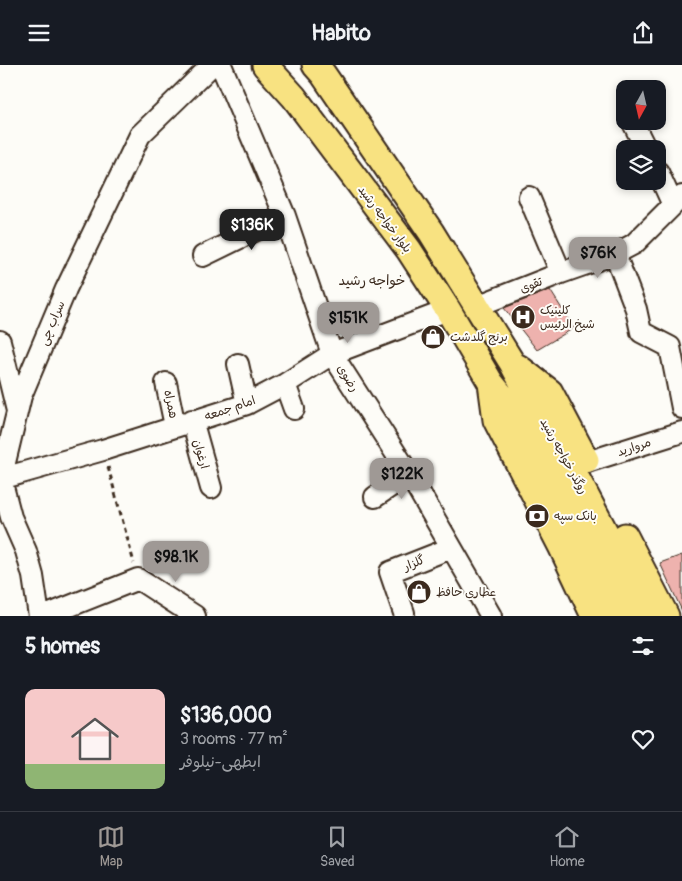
<!DOCTYPE html>
<meta charset="utf-8">
<style>
:root{--surface:#171b24;--page:#20242c;--text:#f1f3f6;--muted:#9ea1a6;--line:#363941;--accent:#9f9995}
body{margin:0;font-family:Pangolin,"Playpen Sans Arabic",sans-serif;background:var(--page);color:var(--text);height:100vh;display:flex;flex-direction:column;font-size:19px;white-space:nowrap}
*{box-sizing:border-box;margin:0}
p{font-size:16px;color:var(--muted)}
.icon{flex:none;width:28px;height:28px;fill:none;stroke:currentColor;stroke-width:2;stroke-linecap:round;stroke-linejoin:round}
.map{position:relative;height:551px;overflow:hidden}
.side{display:flex;flex-direction:column;background:var(--surface);flex:1}
.side>*{flex:none}
.needle{width:32px;rotate:188deg}
.tools{position:absolute;left:616px;top:15px;display:grid;gap:10px}
.tools a{display:grid;place-items:center;width:50px;height:50px;border-radius:10px;background:var(--surface);box-shadow:0 2px 8px #0003;font-size:25px}
.price{position:absolute;translate:-50% -42px;padding:0 11px;border-radius:10px;background:var(--accent);color:#111;font-size:16px;line-height:32px;filter:drop-shadow(0 1px 2px #0008)}
.price::after{content:'';position:absolute;left:50%;top:30px;width:15px;height:11px;margin-left:-8px;background:inherit;clip-path:polygon(0 0,100% 0,50% 100%)}
.price.selected{background:#222;color:#fff}
ul{padding:0;list-style:none}
li{display:flex;align-items:center;gap:15px;height:125px;padding:0 25px}
li+li{border-top:1px solid var(--line)}
li span{display:grid;place-items:center;flex:none;width:140px;height:100px;border-radius:10px;color:#555}
li>.icon{margin-inline-start:auto}
span .icon{width:60px;height:60px;fill:#fffc;stroke-width:1}
li b{font-size:21px}
h2{display:flex;justify-content:space-between;align-items:center;height:60px;padding:0 25px;font-size:21px}
header{display:flex;justify-content:space-between;align-items:center;height:65px;padding:0 25px;background:var(--surface);font-size:22px;font-weight:800}
.dock{display:flex;justify-content:space-around;align-items:center;height:70px;border-top:1px solid var(--line);background:var(--surface);font-size:14px;color:var(--muted)}
.dock a{display:grid;justify-items:center;gap:2px}
.dock .selected{color:var(--accent)}
.map>svg:first-child{display:block}
.building{fill:#eeb2ae;stroke:#3b2a1e}
.lines{fill:none;stroke-linecap:round;stroke-linejoin:round}
.minor-casing{stroke:#3b2a1e;stroke-width:24}
.major-casing{stroke:#3b2a1e;stroke-width:29}
.path{stroke:#3b2a1e;stroke-width:3;stroke-dasharray:5 4;stroke-linecap:butt}
.minor{stroke:#fdfcf7;stroke-width:20}
.major{stroke:#f8e281;stroke-width:25}
.labels{text-anchor:middle;stroke-width:4;stroke-linejoin:round;paint-order:stroke}
.street-label{font-size:12px;fill:#3b2a1e;stroke:#fdfcf7}
.poi-label{font-size:12px;fill:#3b2a1e;stroke:#fdfcf7;text-anchor:start}
.neighbourhood-label{font-size:14px;fill:#3b2a1e;stroke:#fdfcf7}
</style>
<header><svg class="icon" aria-label="menu" viewBox="0 0 24 24"><path d="M4 6h16M4 12h16M4 18h16"/></svg>Habito<svg class="icon" aria-label="share" viewBox="0 0 24 24"><path d="M12 15V3M7 8l5-5 5 5M5 13v7h14v-7"/></svg></header>
<div class="map">
<svg width="682" height="551" viewBox="0 0 682 551">
<rect width="100%" height="100%" fill="#fdfcf7"/>
<filter id="ink" filterUnits="userSpaceOnUse"><feTurbulence type="fractalNoise" baseFrequency=".02" numOctaves="2"/><feDisplacementMap in="SourceGraphic" scale="10" xChannelSelector="R" yChannelSelector="G"/><feConvolveMatrix kernelMatrix="1 2 1 2 8 2 1 2 1" color-interpolation-filters="sRGB"/></filter>
<g filter="url(#ink)">
<path class="building" d="M550 225 574 263 537 285 504 243Z
M682 490V546L660 498Z"/>
<g class="lines">
<defs>
<path id="minor" d="M221 0 285 151 332 289 409 409 491 551
M633 58 646 84
M658 107 673 140
M529 132 561 208
M615 189 636 244 641 267 670 282 682 343
M203 191 285 151
M477 241 561 208 615 189 634 179 682 131
M0 276 17 346
M238 299 247 339
M166 318 175 361
M285 319 294 344
M192 355 211 423
M587 397 682 367
M0 414 103 385 247 339 285 319 332 289 448 245
M375 432 409 409
M404 548 390 507 451 483
M39 551 33 511 26 486 11 452 1 414 21 331 66 224 140 70 212 0
M45 551 138 514 195 551"/>
<path id="major" d="M265 0 294 32 409 185 448 245 491 318 519 352 567 440 619 551
M315 0 323 9 431 167 512 298 534 340 566 393 613 482 644 551
M518 302 550 327 586 395
M491 318 496 355 561 481 594 551
M625 471 666 551"/>
</defs>
<use href="#minor" class="minor-casing"/>
<use href="#major" class="major-casing"/>
<path class="path" d="M108 402 134 498"/>
<use href="#minor" class="minor"/>
<use href="#major" class="major"/>
</g>
</g>
<defs>
<symbol id="hospital-disc" viewBox="-11 -11 22 22"><circle r="9.5" fill="#3b2a1e" stroke="#fdfcf7"/><path d="M-5-5h3v3.5h4V-5h3V5h-3V1.5h-4V5h-3Z" fill="#fff"/></symbol>
<symbol id="shop-disc" viewBox="-11 -11 22 22"><circle r="9.5" fill="#3b2a1e" stroke="#fdfcf7"/><path d="M-5-2.5h2.3a2.7 3.5 0 0 1 5.4 0H5L5.5 6h-11ZM-1.5-2.5h3a1.5 2.3 0 0 0-3 0Z" fill="#fff"/></symbol>
<symbol id="bank-disc" viewBox="-11 -11 22 22"><circle r="9.5" fill="#3b2a1e" stroke="#fdfcf7"/><path d="M-6-4H6V4H-6ZM0-2.3a2.3 2.3 0 1 0 0 4.6a2.3 2.3 0 1 0 0-4.6Z" fill="#fff"/></symbol>
</defs>
<g fill-rule="evenodd">
<use href="#hospital-disc" x="509" y="238" width="28" height="28"/>
<use href="#shop-disc" x="419" y="258" width="28" height="28"/>
<use href="#bank-disc" x="523" y="437" width="28" height="28"/>
<use href="#shop-disc" x="405" y="513" width="28" height="28"/>
</g>
<g class="labels">
<g class="street-label">
<text transform="translate(385 154) rotate(53)" y="4">بلوار خواجه رشید</text>
<text transform="translate(531 220) rotate(-22)" y="4">تقوی</text>
<text transform="translate(52 258) rotate(-67)" y="4">سراب چی</text>
<text transform="translate(348 313) rotate(58)" y="4">رضوی</text>
<text transform="translate(171 339) rotate(79)" y="4">همراه</text>
<text transform="translate(230 343) rotate(-19)" y="4">امام جمعه</text>
<text transform="translate(634 382) rotate(-18)" y="4">مروارید</text>
<text transform="translate(201 389) rotate(74)" y="4">ارغوان</text>
<text transform="translate(564 391) rotate(61)" y="4">روگذر خواجه رشید</text>
<text transform="translate(414 498) rotate(-22)" y="4">گلزار</text>
</g>
<g class="poi-label">
<text x="540" y="249">کلینیک<tspan x="540" dy="14">شیخ الرئیس</tspan></text>
<text x="450" y="276">برنج گلدشت</text>
<text x="554" y="455">بانک سپه</text>
<text x="436" y="531">عطاری حافظ</text>
</g>
<g class="neighbourhood-label">
<text x="372" y="220">خواجه رشید</text>
</g>
</g>
</svg>
<div class="tools">
<a><svg class="needle" viewBox="-14 -14 28 28"><path d="M0-13l5 13h-10z" fill="#e53935"/><path d="M0 13l5-13h-10z" fill="#9ea1a6"/></svg></a>
<a><svg class="icon" aria-label="layers" viewBox="0 0 24 24"><path d="M12 4l9 5-9 5-9-5zM3 14l9 5 9-5"/></svg></a>
</div>
<b class="price selected" style="left:252px;top:186px">$136K</b>
<b class="price" style="left:598px;top:214px">$76K</b>
<b class="price" style="left:348px;top:279px">$151K</b>
<b class="price" style="left:402px;top:435px">$122K</b>
<b class="price" style="left:176px;top:518px">$98.1K</b>
</div>
<section class="side">
<h2>5 homes<svg class="icon" aria-label="filters" viewBox="0 0 24 24"><path d="M4 7h16M4 17h16"/><circle cx="9" cy="7" r="2"/><circle cx="15" cy="17" r="2"/></svg></h2>
<ul>
<li><span style="background:linear-gradient(#f6c9c9 75%,#8fb573 0)"><svg class="icon" aria-label="home" viewBox="0 0 24 24"><path d="M3 11l9-7 9 7M6 9v11h12V9"/></svg></span><div><b>$136,000</b><p>3 rooms · 77 m²</p><p>ابطهی-نیلوفر</p></div><svg class="icon" aria-label="heart" viewBox="0 0 24 24"><path d="M12 20l-8-8c-3-5 5-10 8-4 3-6 11-1 8 4z"/></svg></li>
</ul>
</section>
<nav class="dock">
<a class="selected"><svg class="icon" aria-label="map" viewBox="0 0 24 24"><path d="M3 6l6-2 6 2 6-2v14l-6 2-6-2-6 2zM9 4v14M15 6v14"/></svg>Map</a>
<a><svg class="icon" aria-label="saved" viewBox="0 0 24 24"><path d="M7 4h10v16l-5-4-5 4z"/></svg>Saved</a>
<a><svg class="icon" aria-label="home" viewBox="0 0 24 24"><path d="M3 11l9-7 9 7M6 9v11h12V9"/></svg>Home</a>
</nav>
